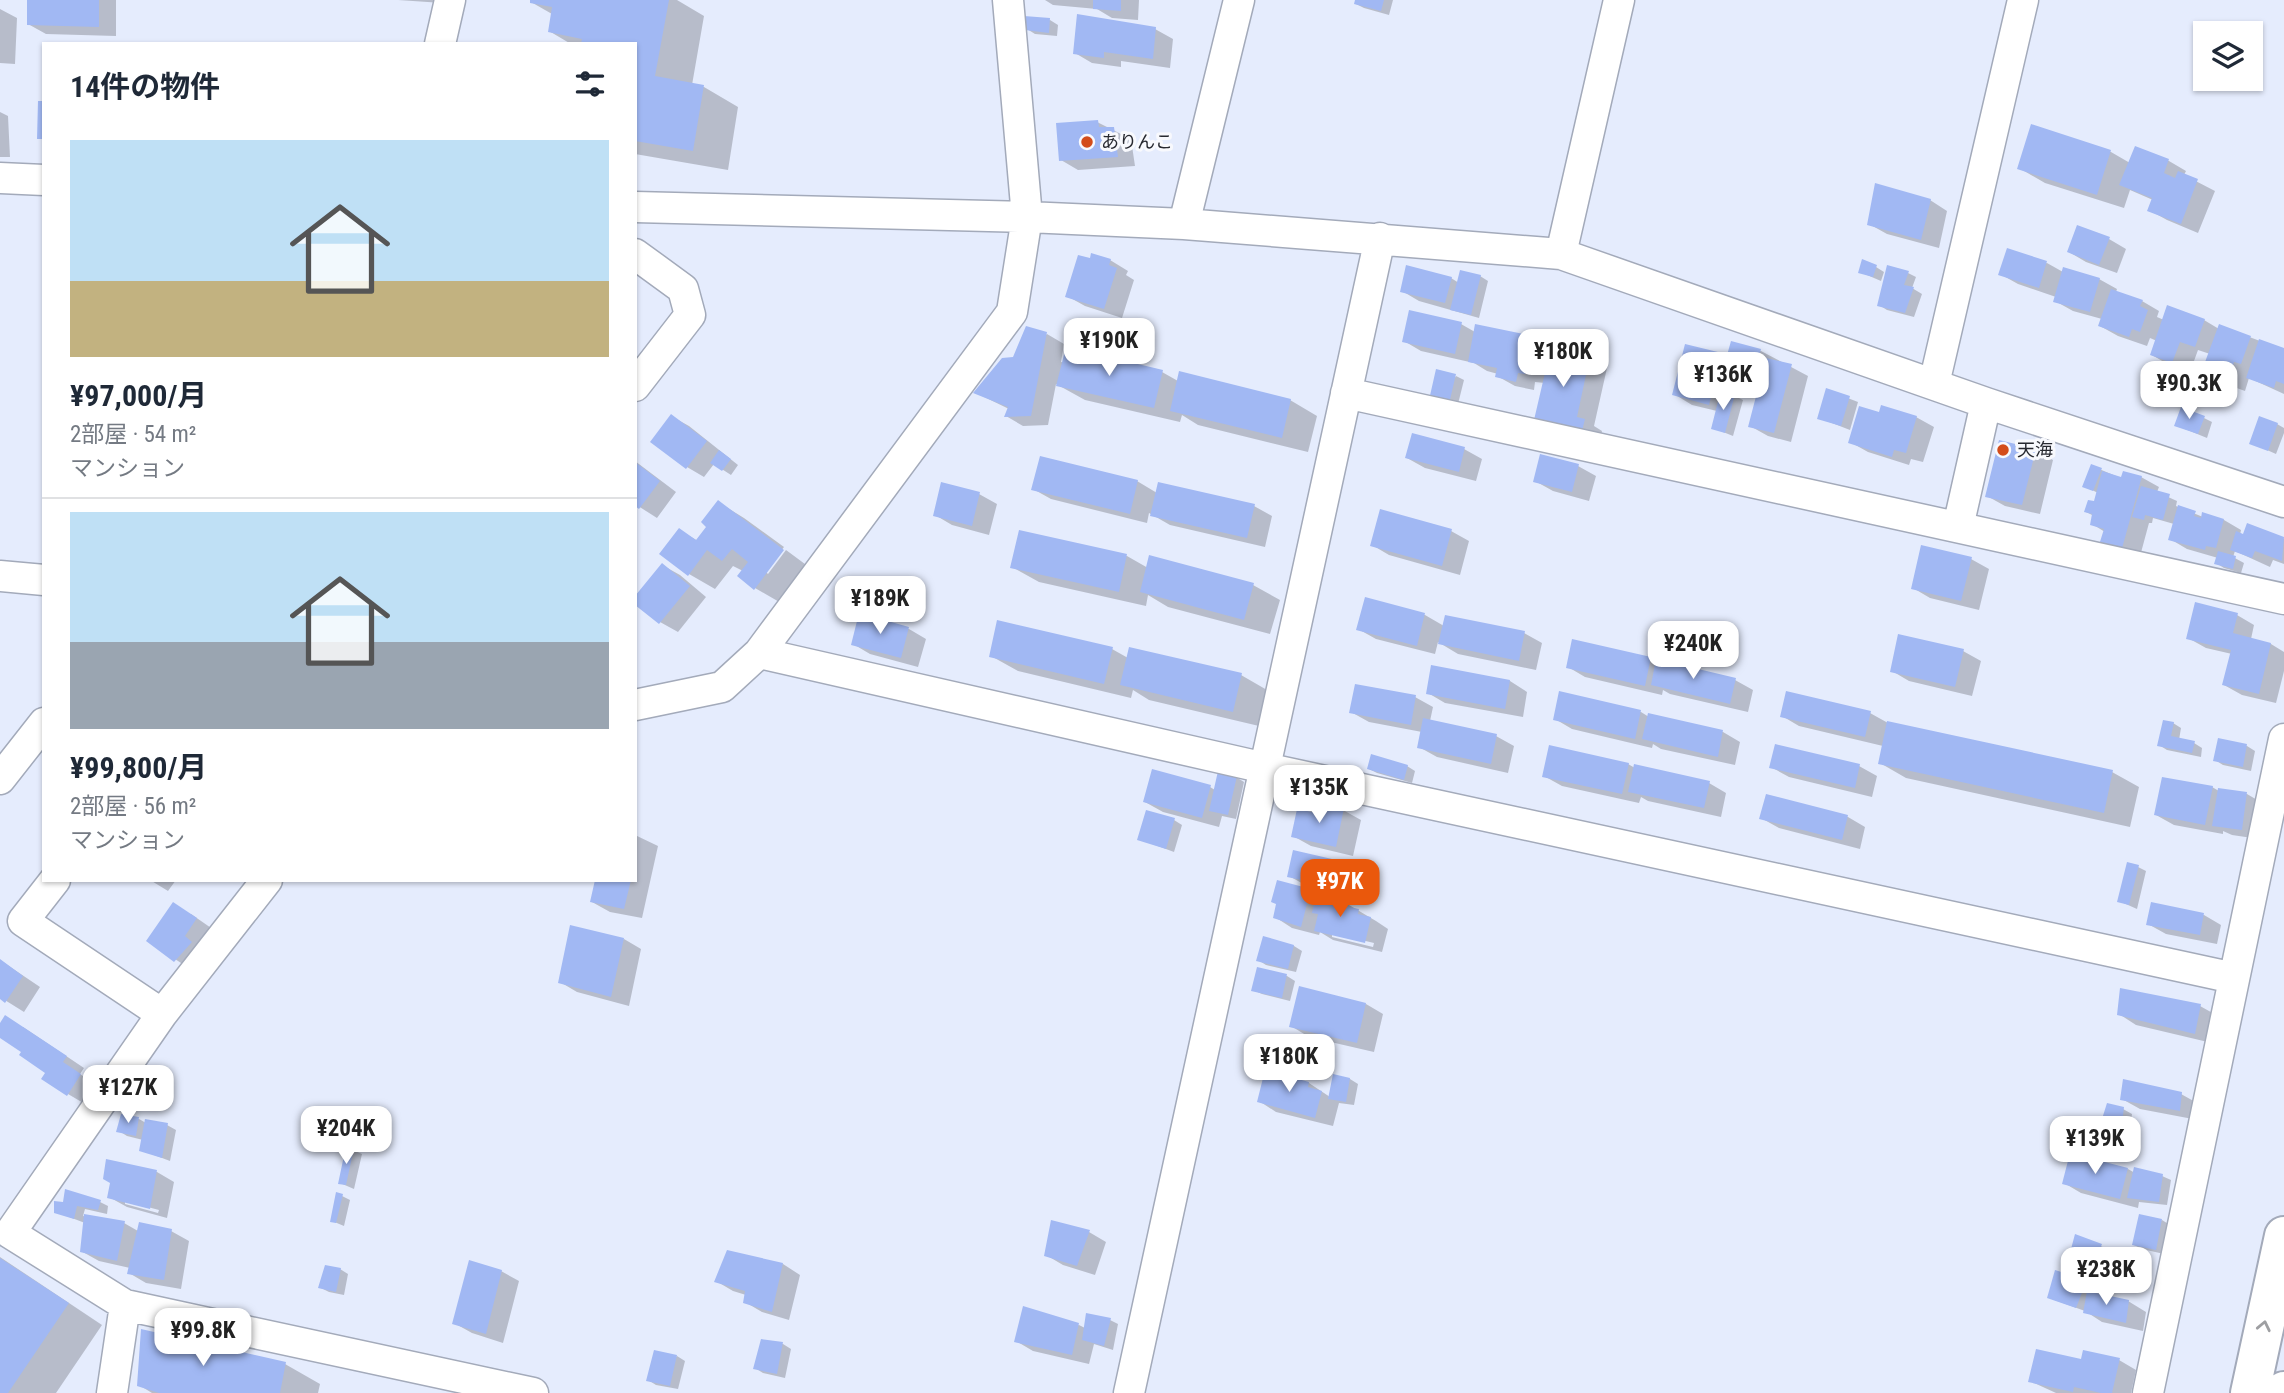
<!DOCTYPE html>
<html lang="ja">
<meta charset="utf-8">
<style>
:root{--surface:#fff;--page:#f2f2f3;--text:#1f2937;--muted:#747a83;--line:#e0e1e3;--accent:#ea580c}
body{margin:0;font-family:"Roboto Condensed","Noto Sans JP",sans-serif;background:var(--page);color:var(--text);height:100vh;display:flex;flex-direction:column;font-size:26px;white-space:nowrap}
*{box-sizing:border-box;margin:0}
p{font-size:23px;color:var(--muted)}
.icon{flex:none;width:38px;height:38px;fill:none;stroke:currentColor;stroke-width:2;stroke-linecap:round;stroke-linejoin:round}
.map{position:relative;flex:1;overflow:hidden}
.drawer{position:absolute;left:42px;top:42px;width:595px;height:840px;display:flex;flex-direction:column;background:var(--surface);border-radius:0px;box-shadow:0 2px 5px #0004}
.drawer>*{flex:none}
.fabs{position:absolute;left:2193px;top:21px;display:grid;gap:14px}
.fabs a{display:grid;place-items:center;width:70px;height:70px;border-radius:0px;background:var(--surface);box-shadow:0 2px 5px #0004;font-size:35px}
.price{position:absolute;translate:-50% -60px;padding:0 16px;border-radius:14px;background:#fff;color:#222;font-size:23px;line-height:46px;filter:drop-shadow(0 2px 4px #0008)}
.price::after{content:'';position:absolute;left:50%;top:42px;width:21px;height:16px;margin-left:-10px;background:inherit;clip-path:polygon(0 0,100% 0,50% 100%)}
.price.active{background:var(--accent);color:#fff}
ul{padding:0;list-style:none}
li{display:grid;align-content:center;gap:14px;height:371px;padding:0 28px}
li+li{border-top:2px solid var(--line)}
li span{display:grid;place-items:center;height:217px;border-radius:0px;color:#555}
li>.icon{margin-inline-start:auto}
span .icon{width:126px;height:126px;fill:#fffc;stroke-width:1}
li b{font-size:30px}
h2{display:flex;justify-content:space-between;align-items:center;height:84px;padding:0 28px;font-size:30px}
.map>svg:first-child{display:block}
.shadow{fill:#0003;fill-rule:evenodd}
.building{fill:#a1b8f3}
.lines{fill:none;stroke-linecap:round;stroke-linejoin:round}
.minor-casing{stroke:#a3aaba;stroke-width:33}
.major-casing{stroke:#a3aaba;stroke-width:42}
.minor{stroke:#fff;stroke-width:30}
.major{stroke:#fff;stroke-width:38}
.oneway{stroke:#9e9fa2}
.poi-dot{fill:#d34c1a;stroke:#f8f9fd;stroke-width:2.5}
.labels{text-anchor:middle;stroke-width:6;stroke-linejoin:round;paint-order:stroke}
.poi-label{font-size:18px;fill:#272930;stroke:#f8f9fd;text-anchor:start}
</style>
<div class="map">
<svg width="2284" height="1393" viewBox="0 0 2284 1393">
<rect width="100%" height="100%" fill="#e5ecfd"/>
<path class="shadow" d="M29 0H116V36L46 34 28 24Z
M398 0H457V4Z
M532 0H677L704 16 692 85 704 87 738 107 728 170 635 154V44H571L549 31 552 14 531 2Z
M1045 0H1139L1138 20 1112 18 1097 9 1053 5Z
M1357 0H1393L1389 15 1364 8 1356 4Z
M0 9 17 18 15 64 0 63Z
M1050 20 1058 25 1057 36 1035 34 1027 29Z
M1155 29 1173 39 1170 68 1121 61V67L1092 63 1075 53Z
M0 112 8 116 10 157H0Z
M1097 122 1131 139 1135 166 1078 170 1061 160Z
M2032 126 2111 152 2130 163 2136 148 2169 161 2186 171 2184 175 2215 191 2198 233 2167 220 2149 210 2153 200 2130 190 2124 208 2045 183 2019 168Z
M1930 200 1947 211 1939 248 1887 234 1869 224Z
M2109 239 2126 249 2117 273 2086 262 2069 252Z
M1110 260 1128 271 1126 275 1134 280 1122 318 1085 306 1067 296Z
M2047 263 2063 272 2099 279 2117 289 2116 292 2142 301 2159 311 2157 317 2164 320H2204L2219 329 2220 326 2284 350V394L2249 378 2245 391 2220 382 2203 372 2210 354 2198 350 2190 372 2169 365 2152 355 2157 341 2150 338 2147 346 2118 336 2100 326 2102 319 2073 311 2055 301 2056 297 2018 284 2000 274Z
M1876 267 1884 272 1881 281 1860 272Z
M1908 273 1916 277 1912 288 1922 294 1914 317 1887 310 1879 305Z
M1480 276 1488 281 1479 318 1419 301 1402 291 1451 278 1459 283Z
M1461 324 1475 332 1532 337 1550 349 1590 358 1607 368 1594 426 1602 431 1600 440 1554 429 1545 383 1535 382 1534 390 1515 386 1497 376 1498 374 1487 371 1474 363 1421 351 1404 341Z
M1047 334 1064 344 1061 362 1162 372 1178 381 1290 400 1317 416 1308 452 1198 425 1182 415 1180 422 1085 400 1056 384 1048 425 1023 426 1006 416 1009 409 976 393Z
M1732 343 1761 351 1808 376 1791 442 1768 436 1750 426 1758 395 1733 386 1731 394 1743 400 1733 436 1713 428 1717 411 1692 405 1674 394 1721 355 1728 359Z
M1456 376 1464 380 1457 408 1439 403Z
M1827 390 1858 402 1850 430 1819 418Z
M1880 414 1916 417 1934 427 1923 462 1911 459 1909 465 1868 452 1850 442Z
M671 416 689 426 738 465 731 475 714 464 704 477 687 467Z
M2204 418 2212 422 2207 438 2185 429Z
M2277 424 2284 428V433L2276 454 2251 443Z
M1464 449 1482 459 1476 481 1425 468 1407 458Z
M2035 450 2053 460 2040 514 2005 506 1987 496Z
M635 461 676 492 657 518 635 504Z
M1578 466 1596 476 1589 501 1553 491 1535 481Z
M2092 466 2123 479 2141 477 2159 487 2157 492 2177 501 2176 506 2203 517V514L2224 520 2241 530 2240 535 2244 536 2248 526 2284 539V564L2273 560 2270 567 2235 551 2233 557 2244 563 2241 573 2224 568 2216 563 2218 558 2187 549 2170 539 2174 524 2153 518 2152 523H2149L2139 560 2118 555 2105 532 2092 524 2094 516 2086 512 2095 504 2098 493 2084 486Z
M1137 481 1157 493 1254 506 1272 516 1265 547 1170 525 1149 513 1147 523 1051 499 1033 489Z
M979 494 997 504 989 535 952 525 935 515Z
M718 502 744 518 784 547 765 571 768 574 786 550 809 567 781 603 755 588 743 571 733 566 715 589 689 574 679 530 698 541 709 526Z
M1381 511 1451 531 1469 541 1460 575 1389 555 1372 545Z
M1127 556 1148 568 1253 585 1280 600 1270 634 1168 607 1148 595 1146 606 1039 582 1012 567Z
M1971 559 1989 569 1979 610 1930 598 1913 588Z
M662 565 680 575 706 597 678 632 660 622Z
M1366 599 1425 615 1444 626 1524 633 1542 643 1536 670 1458 654 1438 642 1435 654 1376 639 1358 629Z
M2237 615 2254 625 2251 639 2271 644 2284 652V671L2276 703 2242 695 2224 685 2232 654 2206 648 2188 638Z
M861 616 909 629 926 639 918 667 870 654 853 644Z
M1112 649 1128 658 1241 675 1267 690 1259 726 1149 700 1133 690 1131 698 1018 671 991 656Z
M1963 651 1981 661 1972 696 1909 681 1892 671Z
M1651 658 1658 662 1735 680 1753 690 1748 712 1670 694 1663 690 1662 695 1585 677 1568 667Z
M1432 667 1510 681 1527 692 1523 717 1445 703 1428 693Z
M1415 697 1433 707 1430 721 1496 736 1514 746 1508 773 1437 757 1419 747 1422 732 1369 722 1351 712Z
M1641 712 1649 717 1723 732 1740 742 1735 765 1661 749 1653 744 1652 748 1572 729 1555 719Z
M1870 713 1888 723 2112 772 2139 787 2130 827 1906 778 1880 763 1883 746 1799 726 1782 716Z
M2173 723 2181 728 2179 740 2194 743 2202 748 2201 757 2167 750 2159 745Z
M2219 740 2247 746 2255 751 2251 771 2223 765 2215 760Z
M1628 764 1635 768 1709 783 1726 793 1721 817 1648 801 1641 797 1639 803 1562 786 1544 776Z
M1407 766 1415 771 1412 783 1377 773 1369 769Z
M1859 766 1877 776 1872 797 1789 777 1771 767Z
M1236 777 1244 782 1236 819 1222 816 1219 827 1163 812 1145 802 1210 787 1215 790Z
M2212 787 2219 791 2247 794 2264 804 2259 839 2232 835 2223 831V834L2174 825 2156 815Z
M1767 796 1848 817 1865 827 1860 849 1779 828 1761 818Z
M1343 810 1361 820 1353 856 1311 846 1293 836 1318 815Z
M1174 820 1182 825 1174 852 1139 839Z
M635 835 658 846 642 918 610 912 592 902 597 880H635Z
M1331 860 1349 870 1343 894 1307 886 1289 876Z
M2138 867 2146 871 2137 909 2119 901Z
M150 880H176L168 891Z
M1278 882 1344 902 1376 921 1388 929 1382 952 1333 940 1320 932 1319 935 1292 928 1275 917 1278 904ZM1332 933 1374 943 1373 947 1332 937Z
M191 914 214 930 193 971 148 941Z
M2204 915 2221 925 2217 944 2166 934 2148 924Z
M1264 938 1294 946 1302 951 1296 972 1266 965 1258 960Z
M624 939 641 949 629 1006 577 992 560 982Z
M0 960 40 987 24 1012 0 997Z
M1258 969 1287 976 1295 981 1290 1001 1262 994 1253 990Z
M1366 1004 1383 1014 1374 1052 1309 1037 1291 1026Z
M2200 1006 2218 1016 2212 1043 2136 1025 2119 1014Z
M0 1026 23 1027 84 1068 80 1074 97 1086 85 1104 68 1094 23 1051 0 1035Z
M1266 1072 1309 1083 1330 1097 1335 1076 1350 1079 1358 1084 1354 1105 1339 1103 1333 1126 1276 1112 1259 1101Z
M2181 1094 2199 1104 2198 1120 2140 1109 2122 1099Z
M2123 1109 2132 1114 2130 1127 2112 1123 2104 1119Z
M123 1116 139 1119 146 1123 167 1125 176 1130 170 1161 141 1150 143 1140 127 1136 119 1131Z
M2091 1133H2130L2138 1137 2135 1149Z
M348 1148 362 1154 354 1189 340 1183Z
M107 1161 157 1172 174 1182 167 1218 127 1207 109 1197 112 1182ZM125 1201 159 1210 158 1213 125 1204Z
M2128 1169 2135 1173 2162 1176 2171 1180 2167 1205 2139 1202 2138 1208 2081 1193 2064 1183Z
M342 1196 350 1200 344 1226 332 1221Z
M100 1202 108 1206 107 1214 85 1209 83 1216 124 1223 138 1231H171L189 1241 181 1289 146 1283 129 1273 130 1268 99 1261 81 1251 85 1223 56 1212V1203Z
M2162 1220 2170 1225 2164 1254 2142 1249 2134 1245Z
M1089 1232 1106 1242 1095 1275 1063 1265 1046 1255Z
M2076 1236 2110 1250 2106 1261 2073 1248Z
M0 1257 102 1325 56 1393H0Z
M783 1264 800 1275 789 1320 762 1312 745 1302 746 1295 733 1291 716 1281Z
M2072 1264H2095L2103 1269 2101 1276Z
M340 1269 348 1274 344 1295 329 1292 321 1288Z
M501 1271 519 1281 503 1343 472 1333 454 1323Z
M2086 1281 2094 1286 2091 1294 2128 1301 2146 1312 2143 1331 2102 1322 2085 1311 2049 1298Z
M1110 1320 1118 1324 1113 1350 1094 1344 1089 1364 1033 1351 1016 1341 1079 1325 1085 1328Z
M762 1341 783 1344 791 1349 785 1378 763 1373 755 1368Z
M677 1356 685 1361 678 1389 656 1385 648 1380Z
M2119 1360 2136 1370 2131 1393H2056L2030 1381 2082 1361Z
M285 1364 320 1384 318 1393H152L139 1385Z"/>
<path class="building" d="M27 0H99V27L27 25Z
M530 0H669L655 76 704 85 693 151 635 141V44H581L582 39 548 32 552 7 530 3Z
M1093 0H1121V11L1093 9Z
M1355 0H1384L1381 11 1354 4Z
M1077 14 1156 27 1153 59 1104 52V58L1073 54Z
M1024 16 1050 18 1049 33 1025 30Z
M38 101H44V139H37Z
M1098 120 1099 127H1114L1118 157 1059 161 1056 123Z
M2031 124 2111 150 2097 195 2017 169Z
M2135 146 2169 159 2164 173 2175 178 2178 171 2198 179 2181 224 2147 211 2152 198 2119 185Z
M1875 183 1931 199 1921 240 1867 225Z
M2077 225 2110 237 2099 265 2067 252Z
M2007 248 2047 261 2039 288 1998 275Z
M1091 253 1111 259 1109 265 1117 268 1104 309 1065 297 1078 255 1090 258Z
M1862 259 1877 265 1873 277 1858 273Z
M1406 265 1452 277 1445 303 1400 292Z
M1887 265 1909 271 1904 285 1914 287 1905 313 1877 306Z
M2063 267 2100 278 2090 312 2053 302Z
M1460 270 1481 275 1471 315 1450 310Z
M2111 289 2143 300 2140 306 2148 310 2140 332 2132 329 2129 337 2098 326Z
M2167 305 2205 319 2195 347 2180 342 2172 363 2150 355Z
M1409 310 1462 322 1455 354 1402 342Z
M1475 324 1533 336 1525 374 1518 373 1516 382 1495 377 1497 368 1468 362Z
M2219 324 2251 336 2241 364 2234 362 2227 383 2201 373Z
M1026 326 1047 332 1031 416 1004 417 1008 407 973 393 1002 358 1013 357Z
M2259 339 2284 348V384L2276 381 2274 388 2246 378Z
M1731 341 1761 349 1750 389 1720 380Z
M1685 344 1722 353 1709 405 1672 395Z
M1066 347 1163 370 1154 408 1056 386Z
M1551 347 1590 356 1577 417 1585 419 1582 431 1534 420Z
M1766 358 1792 364 1774 433 1748 427Z
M1436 369 1456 374 1449 404 1429 400Z
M1179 371 1291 399 1282 438 1170 411Z
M1826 388 1850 396 1841 426 1817 419Z
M1721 390 1735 394 1725 433 1711 429Z
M1881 405 1917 416 1906 453 1894 450 1892 457 1848 443 1859 406 1879 412Z
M2181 407 2205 416 2198 434 2174 426Z
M671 414 707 441 686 469 650 442Z
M2259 416 2278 423 2268 451 2249 444Z
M1412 433 1465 447 1459 472 1405 458Z
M1999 440 2036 449 2022 505 1985 497Z
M719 450 731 459 722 471 710 463Z
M1540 454 1579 464 1572 492 1533 482Z
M1040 456 1138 480 1130 514 1031 490Z
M635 462 660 481 639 509 635 506Z
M2091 464 2102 468 2093 491 2082 487Z
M2102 471 2121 477 2123 471 2142 476 2121 552 2099 545 2104 529 2090 525 2092 514 2084 512 2088 500 2094 501Z
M941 482 980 492 972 526 933 516Z
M1158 482 1255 504 1247 538 1150 516Z
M2141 486 2170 494 2163 520 2145 515 2144 520 2132 517Z
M718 500 784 550 754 590 737 576 748 562 732 549 722 561 707 550 688 576 659 554 679 528 696 540 706 527 701 522Z
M2178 505 2196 511 2194 516 2201 518 2202 512 2224 519 2216 548 2206 546 2205 550 2168 540Z
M1380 509 1452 529 1442 566 1370 546Z
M2247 523 2284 537 2282 561 2255 551 2252 558 2230 550 2236 531 2243 534Z
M1019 530 1127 554 1119 592 1010 568Z
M1921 545 1972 557 1961 601 1911 589Z
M2218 551 2236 556 2233 569 2214 564Z
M1149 555 1254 583 1244 620 1140 592Z
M662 563 690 586 659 624 635 605V596Z
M1365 597 1425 613 1417 646 1356 630Z
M2195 602 2238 613 2233 633 2271 643 2259 694 2222 685 2231 650 2186 639Z
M859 613 909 627 901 658 851 645Z
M1445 615 1525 631 1519 661 1438 644Z
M997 620 1113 647 1104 684 989 657Z
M1898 634 1964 649 1955 687 1890 672Z
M1572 639 1651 657 1645 686 1566 668Z
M1129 647 1242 673 1233 712 1120 685Z
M1656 659 1736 678 1730 704 1651 685Z
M1431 665 1510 680 1505 709 1426 694Z
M1355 684 1416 695 1411 725 1349 713Z
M1559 691 1641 710 1635 739 1553 720Z
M1786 691 1871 711 1865 737 1780 717Z
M1648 713 1723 730 1718 757 1642 739Z
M1423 718 1497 734 1491 764 1417 748Z
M2163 720 2174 722 2171 736 2195 741 2192 753 2157 746Z
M1887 721 2113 770 2104 813 1878 764Z
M2218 738 2247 744 2243 767 2213 761Z
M1775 744 1860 764 1855 788 1769 768Z
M1549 745 1629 763 1622 794 1542 777Z
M1371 754 1408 765 1404 780 1367 769Z
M1634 764 1710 781 1704 808 1628 792Z
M1152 769 1211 785 1202 818 1143 802Z
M1218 771 1237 776 1228 815 1209 811Z
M2162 777 2213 786 2205 825 2154 815Z
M2218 788 2247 792 2242 830 2212 826Z
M1766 794 1848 815 1842 840 1759 819Z
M1319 802 1344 808 1336 847 1291 837 1297 809 1317 813Z
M1146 810 1175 818 1166 849 1137 840Z
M1293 850 1332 859 1326 885 1287 877Z
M2127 862 2139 865 2129 905 2117 902Z
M595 880H631L624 909 590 902Z
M1277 880 1311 889 1301 927 1273 918 1276 904 1271 902Z
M1316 894 1345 901 1344 906 1359 909 1358 914 1371 917 1365 943 1314 931 1318 914 1312 913Z
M173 902 197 918 185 936 192 942 174 962 146 941Z
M2151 902 2204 913 2200 935 2146 925Z
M570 925 624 938 611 997 558 983Z
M1263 936 1294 945 1288 969 1256 961Z
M0 959 23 976 5 1003 0 999Z
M1257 967 1287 974 1282 998 1251 991Z
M1299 986 1366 1003 1357 1043 1289 1027Z
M2120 988 2201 1004 2195 1034 2117 1015Z
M5 1015 67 1056 63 1062 81 1074 67 1096 41 1079 45 1073 19 1055 21 1052 0 1038V1023Z
M1265 1070 1309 1082 1308 1087 1322 1091 1315 1118 1257 1102Z
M1333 1074 1350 1078 1346 1102 1328 1099Z
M2123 1079 2182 1092 2180 1111 2120 1100Z
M2107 1103 2124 1107 2122 1124 2102 1119Z
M121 1114 139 1117 136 1136 116 1132Z
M145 1119 168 1123 162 1158 139 1151Z
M2092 1122 2131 1131 2127 1146 2089 1134Z
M346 1146 354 1148 346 1185 338 1184Z
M2070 1153 2128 1168 2120 1199 2062 1184Z
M106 1159 157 1170 150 1209 107 1198 110 1183 103 1179Z
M2134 1167 2163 1174 2159 1202 2127 1198Z
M65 1189 101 1200 98 1210 77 1206 74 1219 54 1213V1201L63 1202Z
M336 1192 343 1194 336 1223 330 1222Z
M84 1214 125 1221 117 1261 80 1252Z
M2139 1214 2162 1219 2156 1250 2132 1245Z
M1051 1220 1090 1230 1077 1266 1044 1256Z
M139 1222 172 1229 164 1280 127 1274Z
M2075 1234 2102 1244 2097 1257 2071 1249Z
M727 1250 783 1263 772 1312 743 1303 745 1291 714 1282Z
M2073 1256 2096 1262 2092 1273 2070 1265Z
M0 1258 69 1303 8 1393H0Z
M469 1260 502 1270 486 1334 452 1324Z
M325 1265 341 1268 336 1292 318 1288Z
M2055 1270 2087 1280 2076 1308 2047 1298Z
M2087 1291 2129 1300 2126 1323 2083 1313Z
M1023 1306 1079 1323 1072 1355 1014 1342Z
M1086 1313 1111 1318 1104 1346 1082 1340Z
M141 1329 286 1362 280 1393H159L137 1386Z
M761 1339 783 1342 777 1374 753 1369Z
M2036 1349 2081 1359 2083 1350 2120 1358 2112 1393H2101L2074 1387 2073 1392 2028 1382Z
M654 1350 677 1355 670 1386 646 1381Z"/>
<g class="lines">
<defs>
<path id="minor" d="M440 44 450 0
M0 178 44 180
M635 207 1027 217 1184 224 1561 254 1986 403 2284 502
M1184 224 1239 0
M635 254 683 289 690 315 635 386
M1561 254 1619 0
M1934 384 2023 0
M1346 393 2284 599
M1958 527 1986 403
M0 576 44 580
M759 653 1265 768 2234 978
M635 705 722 687 759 653 1012 312 1027 217 1008 0
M0 779 44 723
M55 880 23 921 162 1014
M125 1305 533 1393
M112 1393 125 1305 10 1233 162 1014 267 880
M1129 1393 1380 238
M2148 1393 2284 739"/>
<path id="major" d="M2250 1393 2284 1236
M2284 1393V1391"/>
</defs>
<use href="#minor" class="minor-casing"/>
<use href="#major" class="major-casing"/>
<use href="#minor" class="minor"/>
<use href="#major" class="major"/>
</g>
<defs><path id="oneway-chevron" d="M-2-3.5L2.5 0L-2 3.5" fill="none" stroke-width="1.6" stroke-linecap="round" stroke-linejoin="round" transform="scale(1.75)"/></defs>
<use class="oneway" href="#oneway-chevron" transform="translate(2264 1326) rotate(-78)"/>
<g class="poi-dot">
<circle cx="1087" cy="142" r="7"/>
<circle cx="2003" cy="450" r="7"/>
</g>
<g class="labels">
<g class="poi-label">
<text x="1101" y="148">ありんこ</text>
<text x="2017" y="456">天海</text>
</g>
</g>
</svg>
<div class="fabs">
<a><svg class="icon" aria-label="layers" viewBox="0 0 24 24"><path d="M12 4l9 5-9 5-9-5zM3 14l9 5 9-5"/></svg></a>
</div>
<b class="price" style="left:1109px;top:378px">¥190K</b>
<b class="price" style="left:1563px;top:389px">¥180K</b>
<b class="price" style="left:1723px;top:412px">¥136K</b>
<b class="price" style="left:2189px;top:421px">¥90.3K</b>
<b class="price" style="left:880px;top:636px">¥189K</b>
<b class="price" style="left:1693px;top:681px">¥240K</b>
<b class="price" style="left:1319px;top:825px">¥135K</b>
<b class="price active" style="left:1340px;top:919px">¥97K</b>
<b class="price" style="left:1289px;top:1094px">¥180K</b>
<b class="price" style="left:128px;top:1125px">¥127K</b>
<b class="price" style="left:346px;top:1166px">¥204K</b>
<b class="price" style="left:2095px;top:1176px">¥139K</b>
<b class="price" style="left:2106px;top:1307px">¥238K</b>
<b class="price" style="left:203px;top:1368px">¥99.8K</b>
<section class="drawer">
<h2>14件の物件<svg class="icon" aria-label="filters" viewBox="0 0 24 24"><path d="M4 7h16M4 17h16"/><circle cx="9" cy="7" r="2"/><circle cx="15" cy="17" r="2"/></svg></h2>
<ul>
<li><span style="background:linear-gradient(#bfe0f5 65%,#c2b280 0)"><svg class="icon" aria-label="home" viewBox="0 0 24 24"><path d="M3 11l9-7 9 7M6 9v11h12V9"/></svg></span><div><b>¥97,000/月</b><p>2部屋 · 54 m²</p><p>マンション</p></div></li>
<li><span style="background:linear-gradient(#bfe0f5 60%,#9aa5b1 0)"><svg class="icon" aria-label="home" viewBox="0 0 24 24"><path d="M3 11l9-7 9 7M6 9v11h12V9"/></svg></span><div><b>¥99,800/月</b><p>2部屋 · 56 m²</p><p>マンション</p></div></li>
</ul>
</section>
</div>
